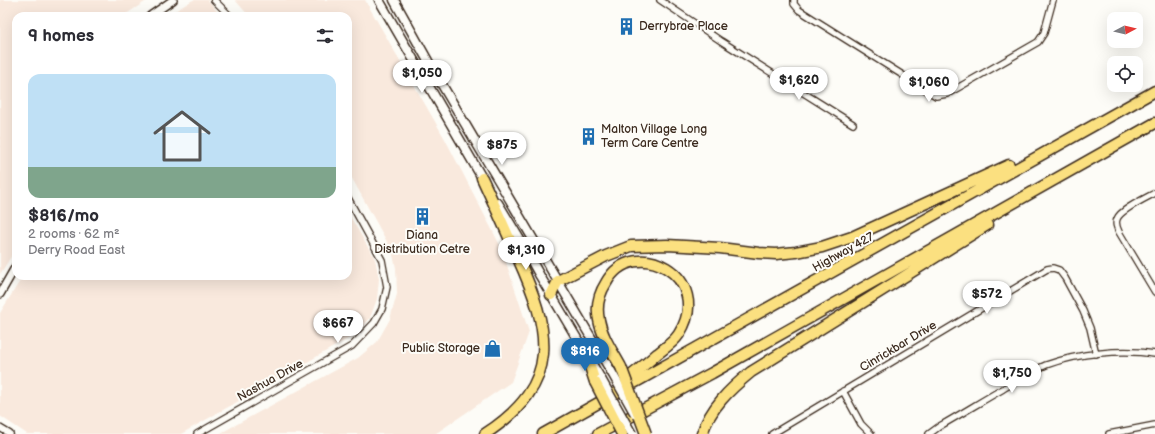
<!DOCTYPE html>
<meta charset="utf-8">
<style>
:root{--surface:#fff;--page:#f7f7f7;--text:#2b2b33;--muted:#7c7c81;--accent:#1f6fb2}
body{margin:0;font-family:"Balsamiq Sans",sans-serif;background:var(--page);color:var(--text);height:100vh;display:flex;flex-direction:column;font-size:15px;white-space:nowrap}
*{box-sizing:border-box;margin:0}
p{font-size:13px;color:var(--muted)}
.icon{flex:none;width:22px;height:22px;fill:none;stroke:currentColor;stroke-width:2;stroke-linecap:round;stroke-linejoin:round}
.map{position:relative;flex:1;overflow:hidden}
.sheet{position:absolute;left:12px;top:12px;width:340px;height:268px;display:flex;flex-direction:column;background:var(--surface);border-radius:12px;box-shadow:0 4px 16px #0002}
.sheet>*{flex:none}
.needle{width:26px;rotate:83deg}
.controls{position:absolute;left:1107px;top:12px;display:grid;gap:8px}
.controls a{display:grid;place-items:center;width:36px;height:36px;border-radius:8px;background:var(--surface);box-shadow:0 4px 16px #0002;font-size:20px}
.price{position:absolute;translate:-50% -34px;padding:0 9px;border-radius:14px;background:#fff;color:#222;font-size:13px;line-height:26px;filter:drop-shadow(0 1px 2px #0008)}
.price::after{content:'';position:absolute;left:50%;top:24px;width:12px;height:9px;margin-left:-6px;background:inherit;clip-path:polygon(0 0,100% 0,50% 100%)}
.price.current{background:var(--accent);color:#fff}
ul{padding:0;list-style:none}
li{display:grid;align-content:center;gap:8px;height:212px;padding:0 16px}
li span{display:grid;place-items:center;height:124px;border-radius:12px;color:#555}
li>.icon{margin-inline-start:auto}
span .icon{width:72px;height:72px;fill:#fffc;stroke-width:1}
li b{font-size:17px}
h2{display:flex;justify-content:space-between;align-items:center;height:48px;padding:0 16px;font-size:17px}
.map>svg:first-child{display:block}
.built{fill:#f9e9dd}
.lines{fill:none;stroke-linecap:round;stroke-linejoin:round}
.minor-casing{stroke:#3b2a1e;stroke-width:8}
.tertiary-casing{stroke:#3b2a1e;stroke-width:10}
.secondary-casing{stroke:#3b2a1e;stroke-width:11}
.motorway-casing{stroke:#3b2a1e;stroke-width:13}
.minor{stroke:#fdfcf7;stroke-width:5.5}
.tertiary{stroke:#fdfcf7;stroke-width:7}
.secondary{stroke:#fdfcf7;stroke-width:8}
.motorway{stroke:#fbe080;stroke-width:10}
.secondary-bridge-casing{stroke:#3b2a1e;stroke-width:11;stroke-linecap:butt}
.motorway-bridge-casing{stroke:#3b2a1e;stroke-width:13;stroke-linecap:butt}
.secondary-bridge{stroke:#fdfcf7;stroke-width:8}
.motorway-bridge{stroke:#fbe080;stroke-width:10}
.labels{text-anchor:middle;stroke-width:4;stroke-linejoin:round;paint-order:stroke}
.poi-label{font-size:12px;fill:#3b2a1e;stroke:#fdfcf7;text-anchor:start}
.street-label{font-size:12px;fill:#3b2a1e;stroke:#fdfcf7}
</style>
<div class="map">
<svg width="1155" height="434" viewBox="0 0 1155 434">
<rect width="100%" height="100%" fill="#fdfcf7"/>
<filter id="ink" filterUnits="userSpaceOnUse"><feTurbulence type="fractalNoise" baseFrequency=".025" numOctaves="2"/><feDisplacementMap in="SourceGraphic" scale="8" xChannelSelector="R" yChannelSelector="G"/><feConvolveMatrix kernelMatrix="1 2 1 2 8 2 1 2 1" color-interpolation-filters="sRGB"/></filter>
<g filter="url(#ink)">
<path class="built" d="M0 0H148L123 16H16V249L0 274Z
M193 0H208L221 16H167Z
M235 0H365L445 139 501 247 529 332 511 382 435 434H219L358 358 377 342 390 319 397 294 396 268 392 251 348 171V16H249Z
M348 213 375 259 379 279 377 299 370 318 358 333 181 434H27L0 416V313L23 276H348Z"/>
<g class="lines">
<defs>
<path id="minor" d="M214 0 230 16
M660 0 721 41 853 124
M794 0V4L799 10 936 96 947 94 1038 42 1044 33 1053 0
M1155 193C1146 198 1120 210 1117 219 1115 224 1117 228 1119 232L1155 292
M843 391 861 424 871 434
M0 428 10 434
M197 434 352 346 374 323 382 309 387 287 382 260 348 198
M772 434 1047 269 1053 268 1059 270 1065 278 1083 311 1090 328 1096 354
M929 434 940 426C961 414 982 401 1003 389 1017 380 1032 371 1046 365 1079 353 1121 349 1155 354
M1109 434 1155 425"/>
<path id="tertiary" d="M150 16 173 0
M0 294 16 266"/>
<path id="secondary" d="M379 0 485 183
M394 0 428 61 612 373
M498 203 519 238 540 276 601 379"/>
<path id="motorway" d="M482 178C494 204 506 230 517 256 551 331 563 383 485 434
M551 295 558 281 606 256 631 246 667 245 720 248 759 253 776 254 796 252 822 247 852 237 1009 165
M586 354 595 382
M619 385C632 375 645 365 657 354 665 348 674 342 679 334 715 277 634 232 606 283 599 294 596 307 599 320 602 337 613 352 621 367
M543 434 1155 91
M598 434 712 373 1155 123
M702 434C710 408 730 389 751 372L987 225"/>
</defs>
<use href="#minor" class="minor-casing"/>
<use href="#tertiary" class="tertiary-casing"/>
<use href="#secondary" class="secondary-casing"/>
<use href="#motorway" class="motorway-casing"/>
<use href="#minor" class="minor"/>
<use href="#tertiary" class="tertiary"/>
<use href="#secondary" class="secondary"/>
<use href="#motorway" class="motorway"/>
<defs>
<path id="secondary-bridge" d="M612 373 635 414
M601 379 632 434"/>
<path id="motorway-bridge" d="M621 367 646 434
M595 382 622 434"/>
</defs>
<use href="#secondary-bridge" class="secondary-bridge-casing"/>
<use href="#motorway-bridge" class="motorway-bridge-casing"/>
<use href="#secondary-bridge" class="secondary-bridge"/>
<use href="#motorway-bridge" class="motorway-bridge"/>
</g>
</g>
<defs>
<symbol id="building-bare" viewBox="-9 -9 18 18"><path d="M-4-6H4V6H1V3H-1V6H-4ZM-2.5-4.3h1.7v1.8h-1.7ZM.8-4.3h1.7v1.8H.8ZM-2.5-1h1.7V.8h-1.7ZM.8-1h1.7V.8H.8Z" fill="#1f6fb2" stroke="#fdfcf7" stroke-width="2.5" paint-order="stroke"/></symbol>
<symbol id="shop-bare" viewBox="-9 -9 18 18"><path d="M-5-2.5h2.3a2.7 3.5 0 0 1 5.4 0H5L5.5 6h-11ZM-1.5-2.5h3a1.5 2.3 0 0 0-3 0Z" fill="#1f6fb2" stroke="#fdfcf7" stroke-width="2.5" paint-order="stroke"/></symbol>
</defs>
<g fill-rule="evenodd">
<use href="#building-bare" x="614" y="14" width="25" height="25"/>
<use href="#building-bare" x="576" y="124" width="25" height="25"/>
<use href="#building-bare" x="410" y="204" width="25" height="25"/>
<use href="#shop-bare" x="480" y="336" width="25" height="25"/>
</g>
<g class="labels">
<g class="poi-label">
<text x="639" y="30">Derrybrae Place</text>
<text x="601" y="133">Malton Village Long<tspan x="601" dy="14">Term Care Centre</tspan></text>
<text x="422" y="239" text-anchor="middle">Diana<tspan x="422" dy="14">Distribution Cetre</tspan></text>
<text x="480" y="352" text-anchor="end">Public Storage</text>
</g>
<g class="street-label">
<text transform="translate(843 252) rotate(-29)" y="4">Highway 427</text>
<text transform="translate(898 346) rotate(-31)" y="4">Cinrickbar Drive</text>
<text transform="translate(270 380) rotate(-29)" y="4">Nashua Drive</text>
</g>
</g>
</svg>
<div class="controls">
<a><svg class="needle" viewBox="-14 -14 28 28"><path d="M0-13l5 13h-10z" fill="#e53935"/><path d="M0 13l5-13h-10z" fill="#7c7c81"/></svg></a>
<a><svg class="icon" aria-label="locate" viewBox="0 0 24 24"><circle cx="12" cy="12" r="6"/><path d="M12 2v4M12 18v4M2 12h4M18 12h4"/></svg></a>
</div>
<b class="price" style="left:422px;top:94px">$1,050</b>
<b class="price" style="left:799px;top:101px">$1,620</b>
<b class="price" style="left:929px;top:103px">$1,060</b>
<b class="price" style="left:502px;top:166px">$875</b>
<b class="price" style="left:526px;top:271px">$1,310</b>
<b class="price" style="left:987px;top:315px">$572</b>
<b class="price" style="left:338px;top:344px">$667</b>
<b class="price current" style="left:585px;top:372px">$816</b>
<b class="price" style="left:1012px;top:394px">$1,750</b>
<section class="sheet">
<h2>9 homes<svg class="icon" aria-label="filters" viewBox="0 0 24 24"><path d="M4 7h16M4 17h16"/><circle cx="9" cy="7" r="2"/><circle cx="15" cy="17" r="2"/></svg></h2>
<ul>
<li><span style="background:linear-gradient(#bfe0f5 75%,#7fa58c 0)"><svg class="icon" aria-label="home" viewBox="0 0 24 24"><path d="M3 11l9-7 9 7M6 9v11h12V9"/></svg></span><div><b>$816/mo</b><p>2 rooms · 62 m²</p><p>Derry Road East</p></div></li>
</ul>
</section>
</div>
